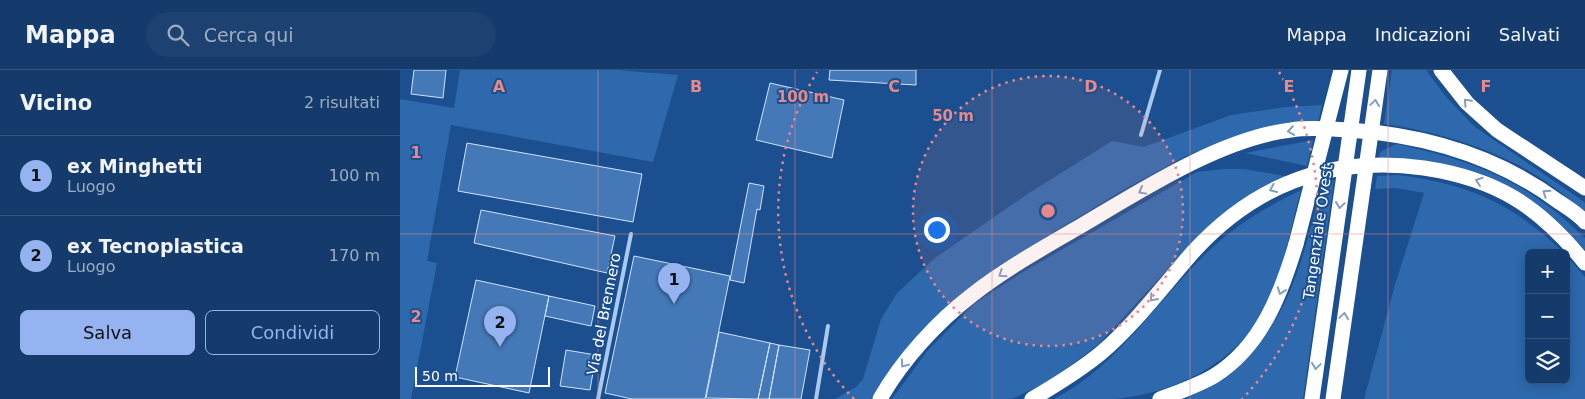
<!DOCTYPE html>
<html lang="it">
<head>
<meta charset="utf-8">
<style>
	:root { --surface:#143b6b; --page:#1d4271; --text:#f1f3f6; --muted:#9dadc1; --line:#33557e; --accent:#95b2f1 }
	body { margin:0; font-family:"DejaVu Sans",sans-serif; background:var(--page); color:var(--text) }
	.controls { position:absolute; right:15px; bottom:15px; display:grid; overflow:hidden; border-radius:8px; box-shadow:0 2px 12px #0003 }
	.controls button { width:45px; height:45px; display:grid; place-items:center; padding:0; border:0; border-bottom:1px solid var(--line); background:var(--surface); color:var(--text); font:25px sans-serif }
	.scale { position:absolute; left:15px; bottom:12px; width:135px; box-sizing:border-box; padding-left:5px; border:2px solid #fff; border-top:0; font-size:14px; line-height:18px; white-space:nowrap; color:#fff; -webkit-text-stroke:4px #1b4f8f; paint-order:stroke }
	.you { position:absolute; left:536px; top:159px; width:18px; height:18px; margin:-12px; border:4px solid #fff; border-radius:50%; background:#1a73e8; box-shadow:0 0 0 8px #1a73e833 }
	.badge { display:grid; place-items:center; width:32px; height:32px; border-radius:50%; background:var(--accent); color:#111; font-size:16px; font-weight:700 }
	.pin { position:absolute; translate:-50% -41px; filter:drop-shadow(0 1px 2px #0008) }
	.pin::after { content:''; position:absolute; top:26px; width:18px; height:15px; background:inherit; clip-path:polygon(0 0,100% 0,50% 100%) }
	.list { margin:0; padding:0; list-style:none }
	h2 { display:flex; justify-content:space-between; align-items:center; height:65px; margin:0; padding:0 20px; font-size:21px }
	h2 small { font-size:16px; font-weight:400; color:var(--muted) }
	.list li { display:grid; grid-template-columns:32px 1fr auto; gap:15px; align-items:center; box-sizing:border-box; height:80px; padding:0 20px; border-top:1px solid var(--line) }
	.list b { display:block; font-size:19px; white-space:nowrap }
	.list p { margin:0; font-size:16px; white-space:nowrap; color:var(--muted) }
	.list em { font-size:16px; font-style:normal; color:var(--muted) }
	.actions { display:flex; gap:10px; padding:15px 20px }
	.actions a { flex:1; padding:11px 0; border:1px solid var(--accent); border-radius:8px; text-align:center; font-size:18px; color:var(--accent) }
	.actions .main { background:var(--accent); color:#111 }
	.icon { flex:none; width:28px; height:28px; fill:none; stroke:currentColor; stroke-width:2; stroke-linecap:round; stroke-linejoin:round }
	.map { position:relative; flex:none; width:1185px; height:329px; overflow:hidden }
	header { display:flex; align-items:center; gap:30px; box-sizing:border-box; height:70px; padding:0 25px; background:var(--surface); border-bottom:1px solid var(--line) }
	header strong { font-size:24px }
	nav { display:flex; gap:28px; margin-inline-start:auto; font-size:18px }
	.search { width:350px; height:45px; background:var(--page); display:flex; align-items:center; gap:12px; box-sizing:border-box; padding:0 18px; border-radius:28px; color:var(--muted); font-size:19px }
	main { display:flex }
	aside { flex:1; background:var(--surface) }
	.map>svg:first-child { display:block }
	.green { fill:#2e69ad }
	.building { fill:#4478b7; stroke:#cfe3fa }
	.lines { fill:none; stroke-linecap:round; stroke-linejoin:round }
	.lane { stroke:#a9c9ee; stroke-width:4 }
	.highway { stroke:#fff; stroke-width:15 }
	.highway-bridge { stroke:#fff; stroke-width:15 }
	.oneway { stroke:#829ec1 }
	.grid { fill:none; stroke:#e88989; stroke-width:1; stroke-opacity:0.55 }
	.ring { fill:none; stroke:#e88989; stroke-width:2.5; stroke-dasharray:2.5 5 }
	.labels { text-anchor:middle; stroke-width:4; stroke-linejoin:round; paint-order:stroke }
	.street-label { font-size:15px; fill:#fff; stroke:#1b4f8f }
	.grid-label { font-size:16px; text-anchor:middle; font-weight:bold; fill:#e88989; stroke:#1b4f8f; stroke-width:4; stroke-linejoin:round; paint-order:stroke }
	.centre { fill:#e88989; stroke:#1b4f8f; stroke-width:2.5 }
	.ring-label { font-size:15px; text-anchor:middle; font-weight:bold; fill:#e88989; stroke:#1b4f8f; stroke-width:4; stroke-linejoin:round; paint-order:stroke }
</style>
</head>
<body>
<header>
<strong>Mappa</strong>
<div class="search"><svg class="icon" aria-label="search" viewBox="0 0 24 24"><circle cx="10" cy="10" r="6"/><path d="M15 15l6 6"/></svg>Cerca qui</div>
<nav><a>Mappa</a><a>Indicazioni</a><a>Salvati</a></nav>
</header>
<main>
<aside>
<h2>Vicino<small>2 risultati</small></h2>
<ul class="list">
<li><span class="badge">1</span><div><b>ex Minghetti</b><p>Luogo</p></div><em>100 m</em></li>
<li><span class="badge">2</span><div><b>ex Tecnoplastica</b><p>Luogo</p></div><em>170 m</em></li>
</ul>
<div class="actions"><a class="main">Salva</a><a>Condividi</a></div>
</aside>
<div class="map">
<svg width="1185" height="329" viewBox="0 0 1185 329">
	<rect width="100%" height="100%" fill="#1b4f8f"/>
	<path class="green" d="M60,0H216L278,5L253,92L51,55L27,191L37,193L11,329H0V29L54,38Z
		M992,0H1026L1046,27L1075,57L1183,131L1185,133V144C1134,91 1055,64 984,54Z
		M922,35L918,52L845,63L786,86L723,120L598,196L526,256L492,297L471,329H435L456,317L463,309L481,249L497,223L535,188L629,123L712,71L744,77L831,45L885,37Z
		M913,70L907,96L845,83Z
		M996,74C1075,91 1127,111 1185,168V180L1154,148L1074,102L1029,91L979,87L980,82Z
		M824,99H844L890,107L786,179L699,274L652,310L612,329H492L528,280L575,233L623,202L797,102Z
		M998,105C1069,114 1112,133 1164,183H1129V310H1166V185L1185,207V329H964L995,215L1024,123L995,118L975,119L977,106Z
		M934,110L903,329H785C884,282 897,209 923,112Z
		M901,120C890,158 884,204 865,239C835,294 775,323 715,329C695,329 674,329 654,329C720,295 759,227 812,178C839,153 868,136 901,120Z"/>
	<path class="building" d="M14,0H46L43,28L11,24Z
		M430,0H516V15L429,10Z
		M370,13L444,30L432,88L356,70Z
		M67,73L242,104L233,152L58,121Z
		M349,113L364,116L360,140L357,139L344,213L330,210Z
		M81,140L215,166L207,203L74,173Z
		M234,186L330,206L305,329H232L205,323Z
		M76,210L149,226L129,323L55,307Z
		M149,226L195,236L191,256L145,246Z
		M319,262L370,273L358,329L306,328Z
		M370,273L379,275L369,329H358Z
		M379,275L410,280L401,329H369Z
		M166,280L196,285L190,320L160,316Z"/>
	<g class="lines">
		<path class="lane" d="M741,65L760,0
			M198,329L231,164
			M416,329L428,256"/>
		<path class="highway" d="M1041,0L1067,33L1097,60L1185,118
			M480,329C502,290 537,252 572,225C605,199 643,178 679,157C740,121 821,68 891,60C910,57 930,59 949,60C1025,65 1097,86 1159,132C1168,138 1178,144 1185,152
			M632,329C656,315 679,301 701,283C735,254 763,216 793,182C855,114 932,85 1024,98C1097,109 1139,136 1185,193
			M760,329C779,322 797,316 814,306C861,277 881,224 896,174"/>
		<path class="highway-bridge" d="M896,174L941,0
			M912,329L959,0
			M933,329L980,0"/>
	</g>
	<defs><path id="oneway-chevron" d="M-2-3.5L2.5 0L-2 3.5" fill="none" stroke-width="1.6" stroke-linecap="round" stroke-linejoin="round" transform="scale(1.25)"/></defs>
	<g class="oneway">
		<use href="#oneway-chevron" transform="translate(1067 32) rotate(-133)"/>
		<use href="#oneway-chevron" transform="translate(975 33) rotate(-82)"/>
		<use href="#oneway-chevron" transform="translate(891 61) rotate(172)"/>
		<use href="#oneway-chevron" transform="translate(1079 111) rotate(-161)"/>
		<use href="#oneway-chevron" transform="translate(873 119) rotate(156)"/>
		<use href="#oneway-chevron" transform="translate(742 121) rotate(151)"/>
		<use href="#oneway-chevron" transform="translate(1146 123) rotate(-146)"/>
		<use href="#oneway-chevron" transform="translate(940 135) rotate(98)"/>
		<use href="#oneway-chevron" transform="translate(602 204) rotate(146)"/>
		<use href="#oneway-chevron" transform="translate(881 221) rotate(110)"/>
		<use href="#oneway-chevron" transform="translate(753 228) rotate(131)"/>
		<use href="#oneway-chevron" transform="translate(944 246) rotate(-82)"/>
		<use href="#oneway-chevron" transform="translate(504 294) rotate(127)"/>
		<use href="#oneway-chevron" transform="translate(916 296) rotate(98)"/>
	</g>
	<path class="grid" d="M198,0V329M395,0V329M592,0V329M790,0V329M988,0V329M0,164H1185"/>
	<circle cx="648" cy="141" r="135" fill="#e88989" fill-opacity=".12"/>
	<g class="ring">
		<circle cx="648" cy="141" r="135"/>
		<path d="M454 329A270 270 0 0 1 417 2M879 2A270 270 0 0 1 842 329"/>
	</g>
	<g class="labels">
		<g class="street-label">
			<text transform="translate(918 162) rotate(-82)" y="5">Tangenziale Ovest</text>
			<text transform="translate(204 244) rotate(-79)" y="5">Via del Brennero</text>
		</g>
	</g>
	<g class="grid-label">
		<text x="99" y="22">A</text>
		<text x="296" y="22">B</text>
		<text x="494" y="22">C</text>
		<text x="691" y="22">D</text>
		<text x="889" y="22">E</text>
		<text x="1086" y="22">F</text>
		<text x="16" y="88">1</text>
		<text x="16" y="252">2</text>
	</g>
	<circle cx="648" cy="141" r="8" class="centre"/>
	<g class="ring-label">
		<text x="403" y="32">100 m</text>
		<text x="553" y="51">50 m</text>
	</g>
</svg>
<div class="controls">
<button>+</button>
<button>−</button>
<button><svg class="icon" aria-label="layers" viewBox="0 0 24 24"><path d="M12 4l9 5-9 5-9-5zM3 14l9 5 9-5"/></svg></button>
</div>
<div class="scale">50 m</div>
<div class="you"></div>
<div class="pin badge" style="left:274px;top:234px">1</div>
<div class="pin badge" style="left:100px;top:277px">2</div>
</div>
</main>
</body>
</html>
